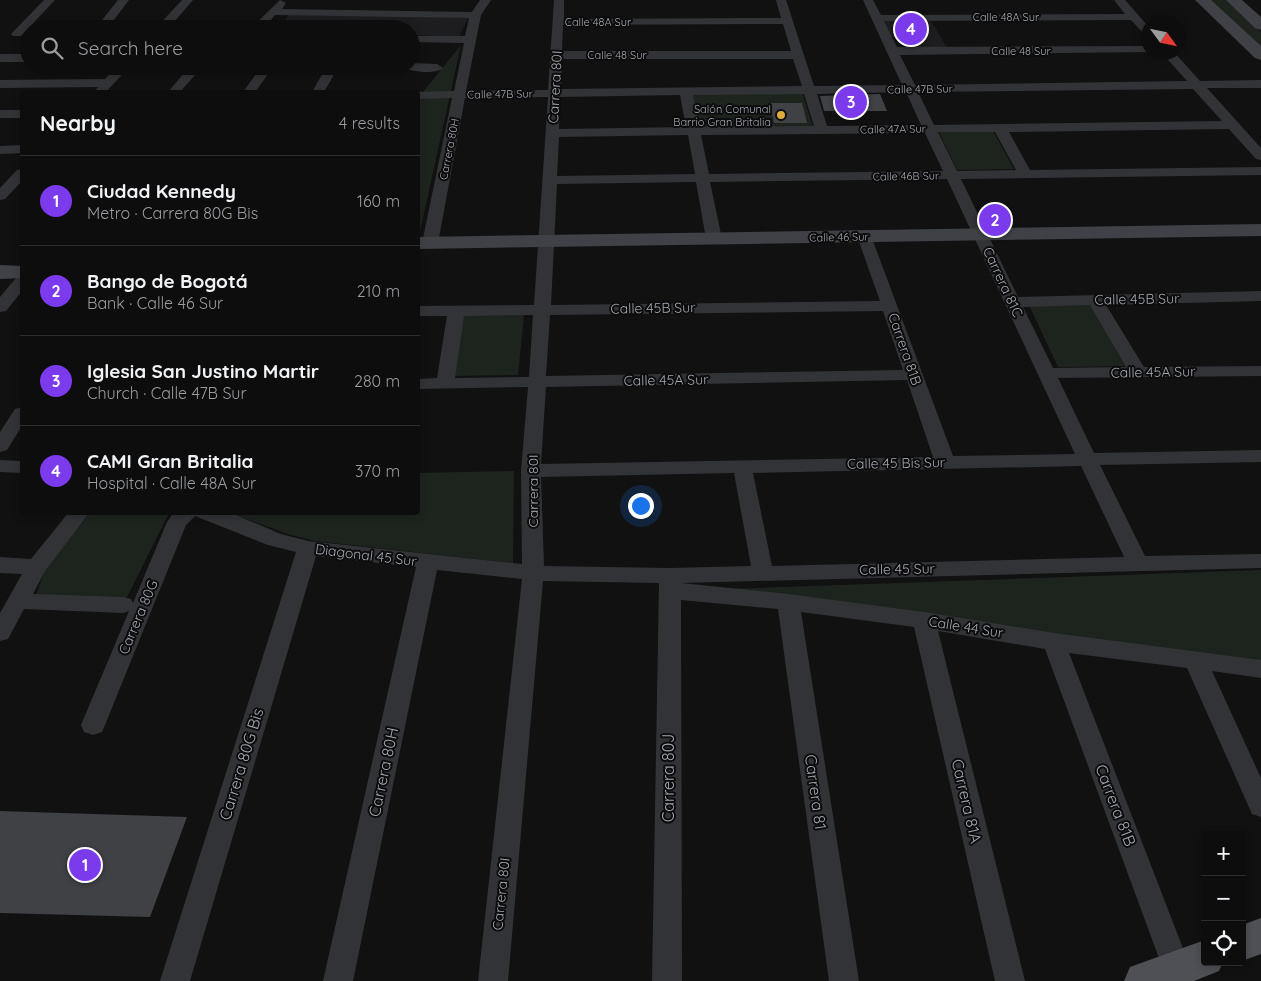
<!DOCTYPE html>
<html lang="en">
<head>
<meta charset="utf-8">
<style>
	:root { --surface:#0d0d0e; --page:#161617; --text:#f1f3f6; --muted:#9a9c9e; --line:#2d2d2e; --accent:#7c3aed }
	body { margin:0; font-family:Quicksand,sans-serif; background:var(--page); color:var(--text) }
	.controls { position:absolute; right:15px; bottom:15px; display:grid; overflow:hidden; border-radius:5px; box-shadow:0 2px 8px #0003 }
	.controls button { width:45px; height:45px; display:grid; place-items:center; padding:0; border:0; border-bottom:1px solid var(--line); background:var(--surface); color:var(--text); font:25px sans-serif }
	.compass { position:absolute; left:1141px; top:15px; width:45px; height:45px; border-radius:50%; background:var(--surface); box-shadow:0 2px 8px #0003; rotate:123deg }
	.you { position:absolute; left:640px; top:505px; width:18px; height:18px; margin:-12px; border:4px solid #fff; border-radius:50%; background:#1a73e8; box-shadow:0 0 0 8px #1a73e833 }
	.badge { display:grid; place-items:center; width:32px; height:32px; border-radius:50%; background:var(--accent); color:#fff; font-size:16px; font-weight:700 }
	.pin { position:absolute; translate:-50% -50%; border:2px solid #fff; box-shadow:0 1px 5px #0006 }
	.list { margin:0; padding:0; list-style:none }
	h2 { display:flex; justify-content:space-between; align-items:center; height:65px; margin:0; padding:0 20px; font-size:21px }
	h2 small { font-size:16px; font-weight:400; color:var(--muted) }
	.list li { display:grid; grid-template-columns:32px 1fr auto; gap:15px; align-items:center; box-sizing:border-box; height:90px; padding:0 20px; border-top:1px solid var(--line) }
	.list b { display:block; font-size:19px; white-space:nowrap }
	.list p { margin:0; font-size:16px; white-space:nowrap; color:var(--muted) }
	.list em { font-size:16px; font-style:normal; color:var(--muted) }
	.icon { flex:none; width:28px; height:28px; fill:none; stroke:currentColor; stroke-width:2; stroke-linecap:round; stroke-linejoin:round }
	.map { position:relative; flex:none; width:1261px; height:981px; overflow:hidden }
	.search { position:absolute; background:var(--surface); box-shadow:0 2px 8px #0003; left:20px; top:20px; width:400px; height:55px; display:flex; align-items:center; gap:12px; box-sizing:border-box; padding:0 18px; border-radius:28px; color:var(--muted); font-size:19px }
	.panel { position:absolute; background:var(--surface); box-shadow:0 2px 8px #0003; left:20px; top:90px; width:400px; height:425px; border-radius:5px }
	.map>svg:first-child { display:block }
	.built { fill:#1d1d1f }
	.green { fill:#1d241e }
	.building { fill:#404145 }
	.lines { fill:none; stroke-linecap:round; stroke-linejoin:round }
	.street { fill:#323336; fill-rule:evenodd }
	.secondary { fill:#404146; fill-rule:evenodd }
	.primary { fill:#4e5055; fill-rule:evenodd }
	.poi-dot { fill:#dbab3f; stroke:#0c0c0d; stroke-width:2 }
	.labels { text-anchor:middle; stroke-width:4; stroke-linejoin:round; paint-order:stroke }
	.far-street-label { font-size:11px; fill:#a3a7b1; stroke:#0c0c0d }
	.far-poi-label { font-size:11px; fill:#a3a7b1; stroke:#0c0c0d; text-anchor:end }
	.street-label { font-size:14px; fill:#a3a7b1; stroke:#0c0c0d }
	.near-street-label { font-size:16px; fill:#a3a7b1; stroke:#0c0c0d }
</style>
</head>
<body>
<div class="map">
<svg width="1261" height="981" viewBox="0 0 1261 981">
	<rect width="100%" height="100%" fill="#111112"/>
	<path class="built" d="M290,13L468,18L459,37L411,35V29H278Z
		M930,19L947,48L911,49L904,37H891L882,20Z"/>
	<path class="green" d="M1210,0H1226L1261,32V47Z
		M461,45L419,236H418V98Z
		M802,92L813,127L697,129L691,94Z
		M993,131L1014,169L957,170L939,132Z
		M1091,304L1125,366L1058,367L1029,305Z
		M460,315H524L518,375L449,376Z
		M514,471L513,563L315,541L291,535L230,513L418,512V473Z
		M90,513H169L123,605L34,602L46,566Z
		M1261,570V669L670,591Z"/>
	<path class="building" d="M880,94L887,111H824L820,96Z
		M770,103H802L807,123H774Z
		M0,811L187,817L150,917L0,913Z"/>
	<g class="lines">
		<path class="street" d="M44,0H55L21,36H13L11,34L13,32Z
			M118,0H129L107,29H95Z
			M182,0H193L168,29H155Z
			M480,0H491L481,15L466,91L548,90L554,0H564V19L781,18L776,0H786L814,86L902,85L863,0H873L881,15L1125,14L1114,0H1125L1148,26V35L1144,34L1131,20L884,21L897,47L1148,46V52H1152L900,55L915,85L1187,81L1161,52H1174L1200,81L1261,80V88H1207L1261,148V160L1256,159L1229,129L1009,132L1030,170L1261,167V175L961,179L1018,297L1261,291V301L1106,305L1144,367L1261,366V376L1058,378L1094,453L1261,450V462L1100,465L1145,556L1261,554V568L681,583L788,594L924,612L1054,633L1261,660V678L1212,671L1261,778V817L1252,814L1187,668L1069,653L1191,969L1187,979L1181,981L1167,979L1163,969L1045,649L938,631L1025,981H995L914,627L801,612L859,981H829L778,609L681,600L682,981H652L659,583L543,581L508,981H478L522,579L437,570L353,981H323L416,567L316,556L190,981H160L296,552L268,545L195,516L186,525L105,725L102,732L93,735L84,732L81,725L129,611L123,613L24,609L8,639L0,641V613L22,574L0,573V557L31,559L69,512H90L45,571L33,594L123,597L131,599L133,603L167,522L174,512H229L281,534L308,541L522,564L521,471L528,387L418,389V379L437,378L447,316H418V306L534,305L548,97L465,98L438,243L435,246H425L422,243L452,98L418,99V92H413L454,91L464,43L411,42V36H465L469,18L275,15L263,29H250L280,0L286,3L282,9L472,12ZM783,24L791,51H562L563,25ZM562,59H793L802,86L561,89ZM1193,89L1222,121L934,125L918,92ZM906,92L921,125L827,126L817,94ZM804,94L814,126L699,127L693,95ZM680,95L686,127L559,129L560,97ZM938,132H995L1016,170L957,171ZM925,133L943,171L709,174L701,135ZM688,135L695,174L557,176L559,137ZM947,179L1075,454L953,456L870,233H860L857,236L880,301L551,305L557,184L696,182L706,239L709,242H719L722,239L710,182ZM1090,305L1126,367L1053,368L1023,307ZM883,311L903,370L546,376L550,315ZM533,315L529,377L455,378L464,316ZM907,380L933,457L541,464L546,387ZM1081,466L1124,557L772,566L753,473ZM734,473L751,566L670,568L544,566L541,477Z
			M0,54H29V62H0Z
			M411,63L437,64L443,68C436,75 408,72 401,66H411Z
			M117,66H130L106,92H94L98,87L0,88V80L105,79Z
			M190,66H203L180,92H168Z
			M262,66H274L255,92H243Z
			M327,66H339L324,92H312Z
			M0,110H22V118H0Z
			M22,145V153L0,154V146Z
			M22,169V181L5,199L0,200V188L17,170Z
			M22,276V291L6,311L0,312V297L16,278Z
			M22,407V426L7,450L0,452V432L15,409Z
			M0,460L22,461V473L0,472Z"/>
		<path class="secondary" d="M1195,0H1211L1261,46V60L1255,58Z
			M1226,0H1242L1261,17V30L1255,28Z
			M1261,224V236L418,249V237Z
			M0,265L22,266V278L0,279Z"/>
		<path class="primary" d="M1261,918V954L1242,961V925Z
			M1205,940V962H1223L1219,971L1194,981H1124L1130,967Z"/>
	</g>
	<circle class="poi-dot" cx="781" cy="115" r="5"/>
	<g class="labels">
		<g class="far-street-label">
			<text x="1006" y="21">Calle 48A Sur</text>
			<text x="598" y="26">Calle 48A Sur</text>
			<text x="1021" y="55">Calle 48 Sur</text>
			<text x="617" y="59">Calle 48 Sur</text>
			<text transform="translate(920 89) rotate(-1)" y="4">Calle 47B Sur</text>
			<text transform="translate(500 94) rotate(-1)" y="4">Calle 47B Sur</text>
			<text transform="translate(893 129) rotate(-1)" y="4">Calle 47A Sur</text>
			<text transform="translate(449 149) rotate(-79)" y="4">Carrera 80H</text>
			<text transform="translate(906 176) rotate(-1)" y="4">Calle 46B Sur</text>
			<text transform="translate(839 237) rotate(-1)" y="4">Calle 46 Sur</text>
		</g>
		<g class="far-poi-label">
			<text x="771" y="113">Salón Comunal<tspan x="771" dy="13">Barrio Gran Britalia</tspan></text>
		</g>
		<g class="street-label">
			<text transform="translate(555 87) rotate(-87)" y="5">Carrera 80I</text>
			<text transform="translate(1003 282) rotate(65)" y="5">Carrera 81C</text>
			<text transform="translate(1137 299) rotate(-1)" y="5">Calle 45B Sur</text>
			<text transform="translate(653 308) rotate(-1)" y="5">Calle 45B Sur</text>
			<text transform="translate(905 349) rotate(71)" y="5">Carrera 81B</text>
			<text transform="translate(1153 372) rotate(-1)" y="5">Calle 45A Sur</text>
			<text transform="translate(666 380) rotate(-1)" y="5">Calle 45A Sur</text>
			<text transform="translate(896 463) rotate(-1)" y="5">Calle 45 Bis Sur</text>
			<text transform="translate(533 491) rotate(-90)" y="5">Carrera 80I</text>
			<text transform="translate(366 555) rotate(7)" y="5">Diagonal 45 Sur</text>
			<text transform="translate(897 569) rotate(-1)" y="5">Calle 45 Sur</text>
			<text transform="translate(138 617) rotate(-67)" y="5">Carrera 80G</text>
			<text transform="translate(966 627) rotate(9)" y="5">Calle 44 Sur</text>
			<text transform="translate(501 894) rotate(-84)" y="5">Carrera 80I</text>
		</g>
		<g class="near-street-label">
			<text transform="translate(241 764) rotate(-73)" y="6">Carrera 80G Bis</text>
			<text transform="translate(383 772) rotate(-78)" y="6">Carrera 80H</text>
			<text transform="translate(668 778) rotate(-90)" y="6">Carrera 80J</text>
			<text transform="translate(816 792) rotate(82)" y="6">Carrera 81</text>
			<text transform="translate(967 801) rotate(77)" y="6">Carrera 81A</text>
			<text transform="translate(1116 805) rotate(69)" y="6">Carrera 81B</text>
		</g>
	</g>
</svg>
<div class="controls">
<button>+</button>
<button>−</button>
<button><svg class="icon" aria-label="locate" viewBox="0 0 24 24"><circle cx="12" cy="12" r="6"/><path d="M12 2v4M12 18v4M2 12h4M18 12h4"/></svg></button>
</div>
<svg class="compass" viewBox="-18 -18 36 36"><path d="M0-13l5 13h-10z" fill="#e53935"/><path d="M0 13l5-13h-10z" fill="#9a9c9e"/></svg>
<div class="you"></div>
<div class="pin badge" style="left:85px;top:865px">1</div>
<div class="pin badge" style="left:995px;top:220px">2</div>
<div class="pin badge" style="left:851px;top:102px">3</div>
<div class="pin badge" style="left:911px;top:29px">4</div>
<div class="search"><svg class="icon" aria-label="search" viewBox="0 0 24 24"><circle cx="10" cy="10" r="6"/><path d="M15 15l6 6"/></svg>Search here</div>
<section class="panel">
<h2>Nearby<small>4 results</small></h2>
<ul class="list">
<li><span class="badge">1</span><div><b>Ciudad Kennedy</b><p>Metro · Carrera 80G Bis</p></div><em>160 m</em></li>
<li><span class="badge">2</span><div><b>Bango de Bogotá</b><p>Bank · Calle 46 Sur</p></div><em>210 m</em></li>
<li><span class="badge">3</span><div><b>Iglesia San Justino Martir</b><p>Church · Calle 47B Sur</p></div><em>280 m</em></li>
<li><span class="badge">4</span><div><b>CAMI Gran Britalia</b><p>Hospital · Calle 48A Sur</p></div><em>370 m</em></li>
</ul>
</section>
</div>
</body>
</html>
